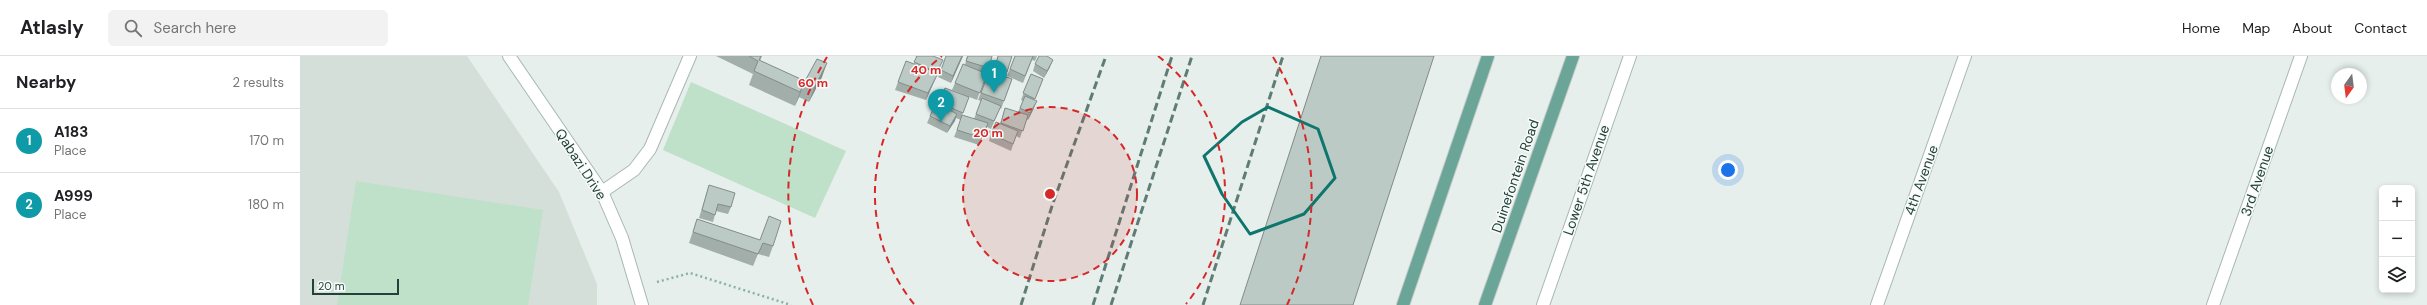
<!DOCTYPE html>
<html lang="en">
<head>
<meta charset="utf-8">
<style>
	:root { --surface:#fff; --page:#f2f2f2; --text:#202124; --muted:#757577; --line:#e0e0e0; --accent:#7f513f }
	body { margin:0; font-family:"DM Sans",sans-serif; background:var(--page); color:var(--text) }
	.controls { position:absolute; right:12px; bottom:12px; display:grid; overflow:hidden; border-radius:6px; box-shadow:0 2px 6px #0003 }
	.controls button { width:36px; height:36px; display:grid; place-items:center; padding:0; border:0; border-bottom:1px solid var(--line); background:var(--surface); color:var(--text); font:20px sans-serif }
	.compass { position:absolute; left:2031px; top:12px; width:36px; height:36px; border-radius:50%; background:var(--surface); box-shadow:0 2px 6px #0003; rotate:194deg }
	.scale { position:absolute; left:12px; bottom:10px; width:87px; box-sizing:border-box; padding-left:4px; border:2px solid #24423b; border-top:0; font-size:11px; line-height:14px; white-space:nowrap; color:#24423b; -webkit-text-stroke:3px #f7fbf9; paint-order:stroke }
	.you { position:absolute; left:1428px; top:114px; width:14px; height:14px; margin:-10px; border:3px solid #fff; border-radius:50%; background:#1a73e8; box-shadow:0 0 0 6px #1a73e833 }
	.badge { display:grid; place-items:center; width:26px; height:26px; border-radius:50%; background:var(--accent); color:#fff; font-size:13px; font-weight:700 }
	.pin { position:absolute; translate:-50% -33px; filter:drop-shadow(0 1px 2px #0008) }
	.pin::after { content:''; position:absolute; top:21px; width:14px; height:12px; background:inherit; clip-path:polygon(0 0,100% 0,50% 100%) }
	.list { margin:0; padding:0; list-style:none }
	h2 { display:flex; justify-content:space-between; align-items:center; height:52px; margin:0; padding:0 16px; font-size:17px }
	h2 small { font-size:13px; font-weight:400; color:var(--muted) }
	.list li { display:grid; grid-template-columns:26px 1fr auto; gap:12px; align-items:center; box-sizing:border-box; height:64px; padding:0 16px; border-top:1px solid var(--line) }
	.list b { display:block; font-size:15px; white-space:nowrap }
	.list p { margin:0; font-size:13px; white-space:nowrap; color:var(--muted) }
	.list em { font-size:13px; font-style:normal; color:var(--muted) }
	.icon { flex:none; width:22px; height:22px; fill:none; stroke:currentColor; stroke-width:2; stroke-linecap:round; stroke-linejoin:round }
	.map { position:relative; flex:none; width:2127px; height:249px; overflow:hidden }
	header { display:flex; align-items:center; gap:24px; box-sizing:border-box; height:56px; padding:0 20px; background:var(--surface); border-bottom:1px solid var(--line) }
	header strong { font-size:19px }
	nav { display:flex; gap:22px; margin-inline-start:auto; font-size:14px }
	.search { width:280px; height:36px; background:var(--page); display:flex; align-items:center; gap:10px; box-sizing:border-box; padding:0 14px; border-radius:6px; color:var(--muted); font-size:15px }
	main { display:flex }
	aside { flex:1; background:var(--surface) }
	.map>svg:first-child { display:block }
	.built { fill:#d4dfda }
	.green { fill:#bfe0c9 }
	.lines { fill:none; stroke-linecap:round; stroke-linejoin:round }
	.minor-casing { stroke:#a8b8b3; stroke-width:14 }
	.tertiary-casing { stroke:#a8b8b3; stroke-width:14 }
	.primary-casing { stroke:#c2cac8; stroke-width:14 }
	.path { stroke:#86b3a7; stroke-width:2.5; stroke-dasharray:2 3; stroke-linecap:butt }
	.minor { stroke:#fff; stroke-width:12 }
	.tertiary { stroke:#fff; stroke-width:12 }
	.primary { stroke:#6aa598; stroke-width:12 }
	.rail { stroke:#5f7d76; stroke-width:3; stroke-dasharray:8 4; stroke-linecap:butt }
	.wall { fill:#a1aea9 }
	.shaded-wall { fill:#838d89 }
	.building { fill:#bbcac4; stroke:#838d89 }
	.marked { fill:none; stroke:#0f766e; stroke-width:3; stroke-linejoin:round }
	.ring { fill:none; stroke:#d62828; stroke-width:2; stroke-dasharray:7 5 }
	.labels { text-anchor:middle; stroke-width:3; stroke-linejoin:round; paint-order:stroke }
	.street-label { font-size:14px; fill:#24423b; stroke:#f7fbf9 }
	.centre { fill:#d62828; stroke:#f7fbf9; stroke-width:2 }
	.ring-label { font-size:12px; text-anchor:middle; font-weight:bold; fill:#d62828; stroke:#f7fbf9; stroke-width:3; stroke-linejoin:round; paint-order:stroke }
</style>
</head>
<body>
<header>
<strong>Atlasly</strong>
<div class="search"><svg class="icon" aria-label="search" viewBox="0 0 24 24"><circle cx="10" cy="10" r="6"/><path d="M15 15l6 6"/></svg>Search here</div>
<nav><a>Home</a><a>Map</a><a>About</a><a>Contact</a></nav>
</header>
<main>
<aside>
<h2>Nearby<small>2 results</small></h2>
<ul class="list">
<li><span class="badge" style="background:#0f9aa8">1</span><div><b>A183</b><p>Place</p></div><em>170 m</em></li>
<li><span class="badge" style="background:#0f9aa8">2</span><div><b>A999</b><p>Place</p></div><em>180 m</em></li>
</ul>
</aside>
<div class="map">
<svg width="2127" height="249" viewBox="0 0 2127 249">
	<rect width="100%" height="100%" fill="#e6efeb"/>
	<path class="built" d="M0,0H167L259,136L297,228V249H0Z"/>
	<path class="green" d="M391,26L546,95L515,162L363,94Z
		M56,125L243,154L228,249H37Z"/>
	<g class="lines">
		<g class="minor-casing">
			<path id="minor" d="M302,136L334,114L350,93L390,0
				M1243,249L1330,0
				M1577,249L1665,0
				M1913,249L2001,0"/>
		</g>
		<g class="tertiary-casing">
			<path id="tertiary" d="M209,0L302,136L322,182L342,249"/>
		</g>
		<g class="primary-casing">
			<path id="primary" d="M1103,249L1188,0
				M1185,249L1273,0"/>
		</g>
		<path class="path" d="M357,226L390,217L491,249"/>
		<use href="#minor" class="minor"/>
		<use href="#tertiary" class="tertiary"/>
		<use href="#primary" class="primary"/>
		<path class="rail" d="M721,249L753,147L806,0
			M793,249L872,0
			M811,249L892,0
			M903,249L983,0"/>
	</g>
	<path class="wall" d="M416,0H462L460,5L505,25L522,21L509,46L499,41L495,50L449,29L453,18Z
		M615,0H633L640,11L626,44L595,34L606,5L614,8L617,1Z
		M663,0L651,27L638,21L641,14Z
		M667,0H692L677,44L652,34L655,27L665,9Z
		M698,0H712L705,20L712,23L701,53L700,52L691,73L687,71L679,89L654,81L661,64L656,62L647,77L627,67L630,60L639,49L645,32L669,41L662,59L674,63L681,45L678,44L689,15L693,16Z
		M715,0H737L735,5L732,4L723,27L707,20Z
		M1021,0H1134L1053,249H940Z
		M735,8L750,11L744,22L733,15Z
		M731,18L743,23L734,44V52L728,64L726,63L720,82L716,80L711,95L689,85L691,78L700,68L705,52L718,56L723,45L721,44Z
		M409,129L431,151L428,158L416,155L413,166L399,162Z
		M397,163L473,190L469,201L458,198L453,210L389,187Z"/>
	<path class="shaded-wall" d="M662,0H663L651,27L653,20Z
		M753,4L750,11L744,22L747,15Z
		M527,7L522,21L509,46L514,32Z
		M638,17L635,24L626,44L628,37Z
		M504,27L499,41L495,50L500,36Z
		M737,45L734,52L728,64L730,57Z
		M657,58L655,65L647,77L650,70Z"/>
	<path class="building" d="M449,0H461L459,4L505,25L517,3L527,7L514,32L504,27L500,36L454,15L458,5Z
		M617,0H633L643,4L637,16L614,6Z
		M646,0H662L653,20L641,14Z
		M668,0H692L689,12L666,5Z
		M698,0H712L707,16L695,12Z
		M715,0H733L725,20L710,13Z
		M739,0H747L753,4L747,15L735,8Z
		M1021,0H1134L1053,249H940Z
		M606,5L638,17L628,37L598,26Z
		M663,8L687,18L680,37L655,27Z
		M689,15L712,23L704,45L681,37Z
		M731,18L743,23L735,43L723,37Z
		M645,32L669,41L663,57L640,47Z
		M725,40L737,45L730,57L720,52Z
		M682,42L701,50L694,65L676,58Z
		M636,47L657,58L650,70L630,60Z
		M705,52L728,59L723,75L701,67Z
		M662,59L688,67L682,82L657,74Z
		M696,66L718,75L713,88L691,78Z
		M409,129L435,137L431,151L418,148L415,159L402,154Z
		M469,160L481,165L473,190L463,187L458,198L393,176L397,163L460,184Z"/>
	<path class="marked" d="M968,51L1018,73L1035,122L1004,158L950,178L922,138L904,100L942,66Z"/>
	<circle cx="750" cy="138" r="87" fill="#d62828" fill-opacity=".12"/>
	<g class="ring">
		<circle cx="750" cy="138" r="87"/>
		<path d="M614 248A175 175 0 0 1 642 0M858 0A175 175 0 0 1 886 248"/>
		<path d="M513 249A262 262 0 0 1 527 1M973 1A262 262 0 0 1 987 249"/>
	</g>
	<g class="labels">
		<g class="street-label">
			<text transform="translate(281 108) rotate(57)" y="5">Qabazi Drive</text>
			<text transform="translate(1215 120) rotate(-71)" y="5">Duinefontein Road</text>
			<text transform="translate(1286 124) rotate(-71)" y="5">Lower 5th Avenue</text>
			<text transform="translate(1621 124) rotate(-70)" y="5">4th Avenue</text>
			<text transform="translate(1957 125) rotate(-71)" y="5">3rd Avenue</text>
		</g>
	</g>
	<circle cx="750" cy="138" r="6" class="centre"/>
	<g class="ring-label">
		<text x="626" y="18">40 m</text>
		<text x="513" y="31">60 m</text>
		<text x="688" y="81">20 m</text>
	</g>
</svg>
<div class="controls">
<button>+</button>
<button>−</button>
<button><svg class="icon" aria-label="layers" viewBox="0 0 24 24"><path d="M12 4l9 5-9 5-9-5zM3 14l9 5 9-5"/></svg></button>
</div>
<svg class="compass" viewBox="-18 -18 36 36"><path d="M0-13l5 13h-10z" fill="#e53935"/><path d="M0 13l5-13h-10z" fill="#757577"/></svg>
<div class="scale">20 m</div>
<div class="you"></div>
<div class="pin badge" style="left:694px;top:37px;background:#0f9aa8">1</div>
<div class="pin badge" style="left:641px;top:66px;background:#0f9aa8">2</div>
</div>
</main>
</body>
</html>
